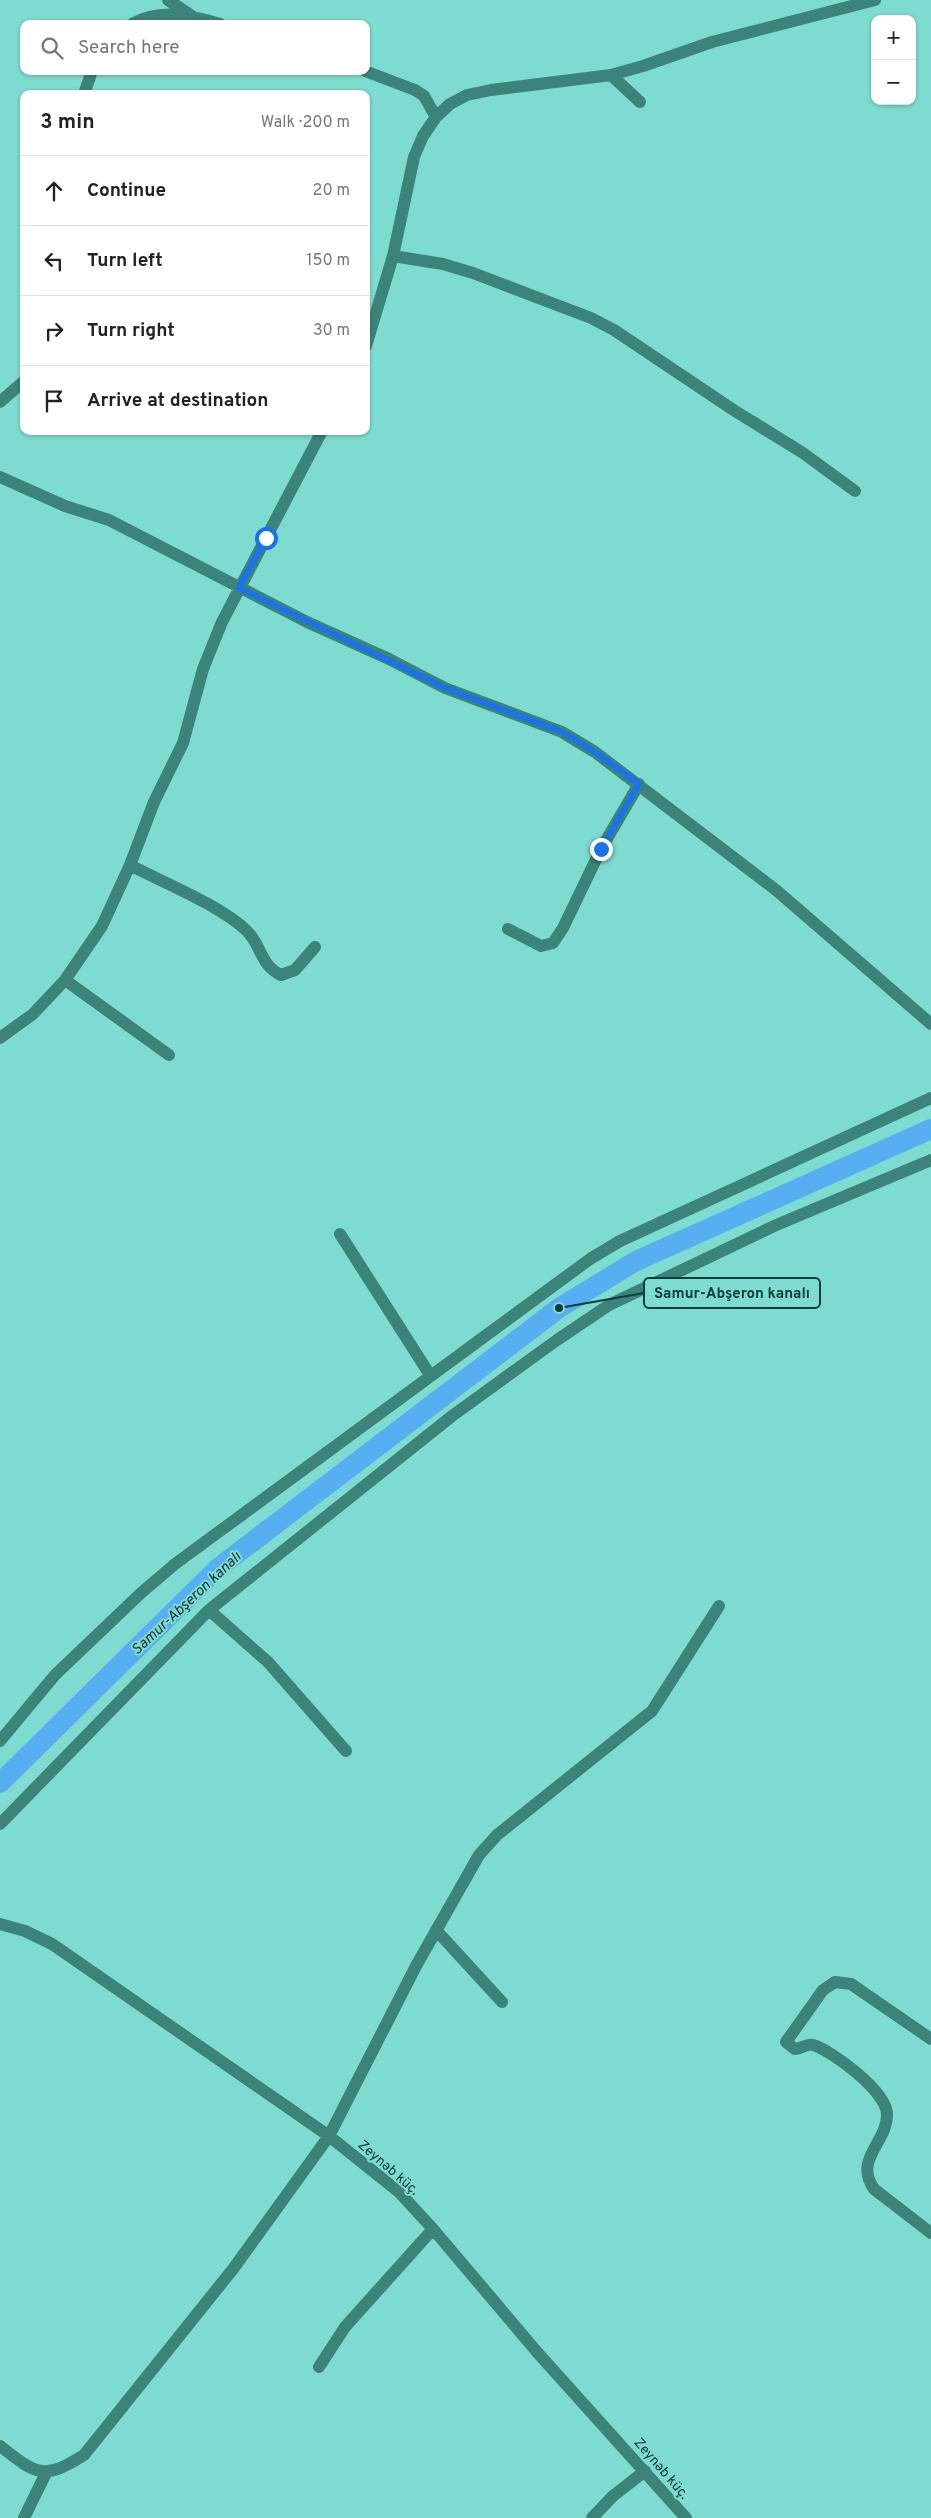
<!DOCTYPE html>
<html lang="en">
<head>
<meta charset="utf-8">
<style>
	:root { --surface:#fff; --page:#f2f2f2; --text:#222; --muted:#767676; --line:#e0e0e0 }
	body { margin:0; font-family:Overpass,sans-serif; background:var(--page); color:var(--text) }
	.controls { position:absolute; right:15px; top:15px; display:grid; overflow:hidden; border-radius:10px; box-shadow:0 1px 4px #0004 }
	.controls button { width:45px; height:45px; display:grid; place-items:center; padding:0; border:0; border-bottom:1px solid var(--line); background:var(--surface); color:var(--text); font:25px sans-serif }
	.stop { position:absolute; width:15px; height:15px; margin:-11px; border:4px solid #1a73e8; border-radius:50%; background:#fff }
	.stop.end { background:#1a73e8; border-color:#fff; box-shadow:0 1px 5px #0008 }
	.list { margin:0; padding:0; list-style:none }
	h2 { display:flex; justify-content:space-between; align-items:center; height:65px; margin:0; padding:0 20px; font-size:21px }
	h2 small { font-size:16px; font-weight:400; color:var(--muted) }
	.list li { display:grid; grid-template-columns:32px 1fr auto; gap:15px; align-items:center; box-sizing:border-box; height:70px; padding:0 20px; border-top:1px solid var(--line) }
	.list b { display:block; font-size:19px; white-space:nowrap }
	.list em { font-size:16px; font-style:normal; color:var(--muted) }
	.icon { flex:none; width:28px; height:28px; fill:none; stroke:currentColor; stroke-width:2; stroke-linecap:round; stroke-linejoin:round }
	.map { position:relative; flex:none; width:931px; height:2518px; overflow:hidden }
	.search { position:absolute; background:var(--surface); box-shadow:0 1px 4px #0004; left:20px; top:20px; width:350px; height:55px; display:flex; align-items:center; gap:12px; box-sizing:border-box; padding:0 18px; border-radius:10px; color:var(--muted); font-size:19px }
	.panel { position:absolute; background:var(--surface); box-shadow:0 1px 4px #0004; left:20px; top:90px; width:350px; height:345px; border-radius:10px }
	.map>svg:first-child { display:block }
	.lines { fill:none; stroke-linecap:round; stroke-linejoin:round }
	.canal { stroke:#57aff2; stroke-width:20 }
	.minor { stroke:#3c8379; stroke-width:12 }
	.route { stroke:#1a73e8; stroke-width:6 }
	.labels { text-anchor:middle; stroke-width:4; stroke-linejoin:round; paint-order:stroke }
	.street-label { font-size:14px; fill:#113b36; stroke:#7ddccf }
	.water-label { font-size:15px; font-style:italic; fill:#1a2d3d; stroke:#7ddccf }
	.leader { fill:none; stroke:#113b36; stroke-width:2 }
	.callout-dot { fill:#113b36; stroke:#7ddccf; stroke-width:2 }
	.callout { fill:#7ddccf; stroke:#113b36; stroke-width:2 }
	.callout-label { font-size:15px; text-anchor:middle; font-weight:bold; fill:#113b36 }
</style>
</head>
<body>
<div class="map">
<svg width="931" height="2518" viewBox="0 0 931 2518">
	<rect width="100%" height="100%" fill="#7ddccf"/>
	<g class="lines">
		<path class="canal" d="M0,1783L218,1568L559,1308L636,1261L931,1129"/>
		<path class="minor" d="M168,0L192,16
			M132,24C160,8 191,15 220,24
			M365,71L415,90L424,96L436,117
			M611,75L640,102
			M84,94L92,71
			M393,256L443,264L473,273L591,318L614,330L735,411L803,453L855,491
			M366,346L393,256L414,157L423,136L436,117L450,104L467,95L491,90L611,75L643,66L712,42L875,0
			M0,402L24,381
			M0,477L65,506L109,520L307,622L389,659L445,688L562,732L595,752L776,890L931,1024
			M130,865C164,883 220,905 247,931C262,946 260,965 281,975L295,970L315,947
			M508,929L541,946L553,943L563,928L601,849L639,784
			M65,980L169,1055
			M0,1038L33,1014L65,980L102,926L130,865L154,802L183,743L203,669L222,622L322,431
			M340,1234L430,1375
			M209,1610L268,1662L346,1751
			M0,1741L55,1675L141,1593L175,1564L590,1259L620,1241L931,1098
			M0,1824L209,1610L452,1416L557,1340L609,1305L774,1226L931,1160
			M0,1924L25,1931L52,1944L329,2136L399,2192L433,2229L537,2352L686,2518
			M436,1930L502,2002
			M931,2039L851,1984L835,1982L823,1990L786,2042L795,2049C801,2049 807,2043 813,2045C833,2051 887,2092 887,2114C888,2142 853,2159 874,2189L931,2233
			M319,2367L345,2327L433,2229
			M0,2446C36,2474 43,2481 84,2455L233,2269L329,2136L416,1966L479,1855L497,1835L652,1711L719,1606
			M24,2518L46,2473
			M592,2518L613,2496L645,2471"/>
	</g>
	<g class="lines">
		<path class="route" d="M266,538L239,588L445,688L562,732L595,752L639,784L601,849"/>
	</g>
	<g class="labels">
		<g class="street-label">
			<text transform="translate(389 2167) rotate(41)" y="5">Zeynəb küç.</text>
			<text transform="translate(662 2468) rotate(49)" y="5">Zeynəb küç.</text>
		</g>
		<g class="water-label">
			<text transform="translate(186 1603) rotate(-43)" y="5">Samur-Abşeron kanalı</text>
		</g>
	</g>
	<path class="leader" d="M559 1308L644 1293"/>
	<circle class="callout-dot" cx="559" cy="1308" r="5"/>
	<rect class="callout" x="644" y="1278" width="176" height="30" rx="5"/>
	<g class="callout-label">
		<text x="732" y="1298">Samur-Abşeron kanalı</text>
	</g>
</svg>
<div class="controls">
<button>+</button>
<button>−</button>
</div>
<div class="stop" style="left:266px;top:538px"></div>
<div class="stop end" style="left:601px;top:849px"></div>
<div class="search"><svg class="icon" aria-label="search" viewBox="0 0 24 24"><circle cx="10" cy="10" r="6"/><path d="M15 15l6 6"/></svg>Search here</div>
<section class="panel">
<h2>3 min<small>Walk · 200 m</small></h2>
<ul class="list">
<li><svg class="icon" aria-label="ahead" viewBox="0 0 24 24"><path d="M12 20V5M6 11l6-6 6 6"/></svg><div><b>Continue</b></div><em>20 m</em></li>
<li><svg class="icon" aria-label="left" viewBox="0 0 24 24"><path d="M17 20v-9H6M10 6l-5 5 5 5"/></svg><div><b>Turn left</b></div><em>150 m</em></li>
<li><svg class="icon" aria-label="right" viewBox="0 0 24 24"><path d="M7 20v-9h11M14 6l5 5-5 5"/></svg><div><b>Turn right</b></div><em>30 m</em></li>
<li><svg class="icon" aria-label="arrive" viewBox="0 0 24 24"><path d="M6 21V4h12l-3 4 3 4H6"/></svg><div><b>Arrive at destination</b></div></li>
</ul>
</section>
</div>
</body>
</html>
